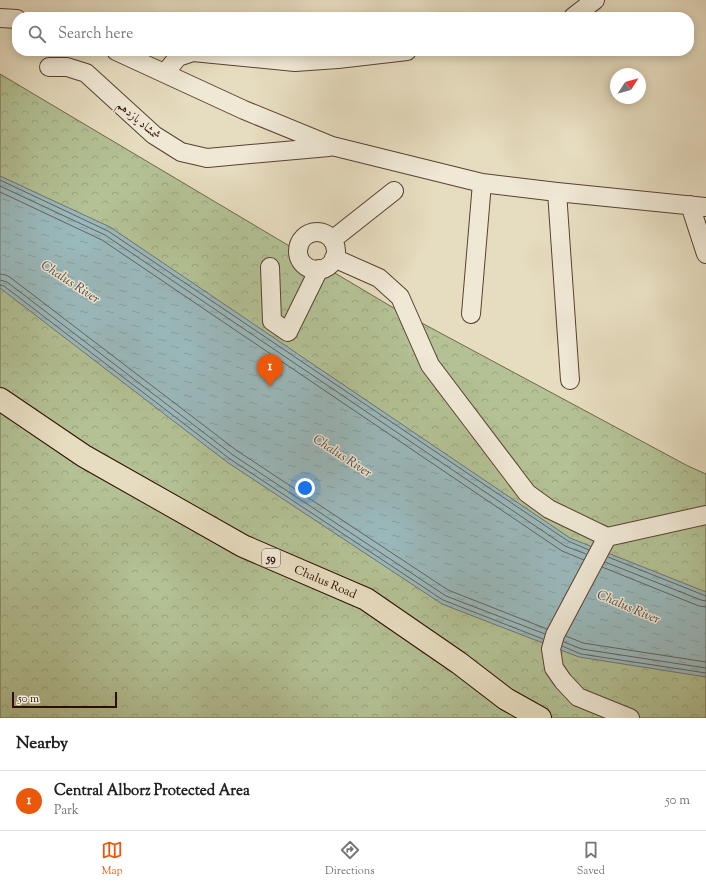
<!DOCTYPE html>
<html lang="en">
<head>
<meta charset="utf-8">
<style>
	:root { --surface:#fff; --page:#f6f6f6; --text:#202124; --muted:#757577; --line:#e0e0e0; --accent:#ea580c }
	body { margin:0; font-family:"Sorts Mill Goudy",Amiri,serif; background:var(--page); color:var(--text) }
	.compass { position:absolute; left:610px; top:68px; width:36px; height:36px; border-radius:50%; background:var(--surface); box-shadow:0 2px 10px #0003; rotate:54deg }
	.scale { position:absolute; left:12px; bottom:10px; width:105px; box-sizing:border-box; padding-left:4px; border:2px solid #2d0c02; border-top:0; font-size:11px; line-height:14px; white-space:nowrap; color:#2d0c02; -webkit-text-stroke:3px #efe8d5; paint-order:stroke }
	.you { position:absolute; left:305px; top:488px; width:14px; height:14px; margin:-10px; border:3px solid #fff; border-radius:50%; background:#1a73e8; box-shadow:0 0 0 6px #1a73e833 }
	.badge { display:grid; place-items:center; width:26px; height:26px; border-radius:50%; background:var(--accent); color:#fff; font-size:13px; font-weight:700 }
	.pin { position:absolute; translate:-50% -33px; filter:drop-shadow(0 1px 2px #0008) }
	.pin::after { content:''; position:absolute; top:21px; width:14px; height:12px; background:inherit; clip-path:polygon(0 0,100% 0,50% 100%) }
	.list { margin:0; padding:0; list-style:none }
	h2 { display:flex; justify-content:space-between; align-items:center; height:52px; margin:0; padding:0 16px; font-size:17px }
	h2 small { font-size:13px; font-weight:400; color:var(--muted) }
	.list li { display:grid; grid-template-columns:26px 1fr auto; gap:12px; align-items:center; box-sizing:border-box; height:60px; padding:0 16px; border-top:1px solid var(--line) }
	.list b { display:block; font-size:15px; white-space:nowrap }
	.list p { margin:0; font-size:13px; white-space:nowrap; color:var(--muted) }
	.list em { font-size:13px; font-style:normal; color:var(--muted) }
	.icon { flex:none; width:22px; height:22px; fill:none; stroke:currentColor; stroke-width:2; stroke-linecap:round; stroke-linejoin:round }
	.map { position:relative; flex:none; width:706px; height:718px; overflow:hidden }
	.search { position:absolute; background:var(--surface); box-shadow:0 2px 10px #0003; left:12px; right:12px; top:12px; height:44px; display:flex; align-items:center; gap:10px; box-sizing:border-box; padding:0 14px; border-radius:16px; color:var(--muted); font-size:15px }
	.sheet { height:112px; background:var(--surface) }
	nav { display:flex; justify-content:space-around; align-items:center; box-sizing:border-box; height:56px; border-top:1px solid var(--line); background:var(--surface); font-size:11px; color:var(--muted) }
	nav a { display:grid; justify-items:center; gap:2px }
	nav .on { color:var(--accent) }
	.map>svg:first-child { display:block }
	.park { fill:url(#park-crowns); stroke:#70664b }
	.water { fill:url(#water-ripples); stroke:#6e7472 }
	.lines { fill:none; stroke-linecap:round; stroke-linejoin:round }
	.shore { stroke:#64625f; stroke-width:1 }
	.minor-casing { stroke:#5b4031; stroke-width:20 }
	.major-casing { stroke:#2d0c02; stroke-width:24 }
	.minor { stroke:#efe8d5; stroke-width:18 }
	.major { stroke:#e6dcbf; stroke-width:22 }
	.labels { text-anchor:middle; stroke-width:3; stroke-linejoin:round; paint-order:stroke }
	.shield { fill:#efe8d5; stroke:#674e41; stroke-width:1 }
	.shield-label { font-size:11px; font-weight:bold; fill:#2d0c02 }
	.street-label { font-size:12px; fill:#2d0c02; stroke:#efe8d5 }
	.water-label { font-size:13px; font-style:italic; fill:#534943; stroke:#efe8d5 }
</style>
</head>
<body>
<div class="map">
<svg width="706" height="718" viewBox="0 0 706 718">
	<defs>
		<pattern id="park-crowns" width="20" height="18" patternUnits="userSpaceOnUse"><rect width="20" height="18" fill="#b3c194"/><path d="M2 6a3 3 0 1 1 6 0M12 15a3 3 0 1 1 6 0" fill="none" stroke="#9aa57e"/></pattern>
		<pattern id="water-ripples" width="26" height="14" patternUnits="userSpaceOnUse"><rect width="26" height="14" fill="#9ab9bc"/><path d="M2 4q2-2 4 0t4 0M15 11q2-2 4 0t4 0" fill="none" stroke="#859ea0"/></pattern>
	</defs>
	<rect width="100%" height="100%" fill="#e6dcbf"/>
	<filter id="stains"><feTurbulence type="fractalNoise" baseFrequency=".005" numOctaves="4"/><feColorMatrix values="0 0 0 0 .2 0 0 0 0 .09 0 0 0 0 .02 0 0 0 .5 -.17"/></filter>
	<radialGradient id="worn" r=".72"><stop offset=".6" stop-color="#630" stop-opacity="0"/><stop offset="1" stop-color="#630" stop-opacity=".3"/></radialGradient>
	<path class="park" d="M0,74L392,307L688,466L706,474V718H0Z"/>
	<path class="water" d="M0,176L110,227L570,538L706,592V677L579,657L442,604L227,462L0,288Z"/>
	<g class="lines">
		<path class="shore" d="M0,180L108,231L568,541L589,550
			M0,186L105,235L565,546L586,554
			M0,192L102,240L562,551L584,560
			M0,274L6,275L11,278L236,450L448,590L547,629
			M0,280L7,282L233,455L446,596L545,634
			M0,285L4,286L230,459L443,600L543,639
			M608,557L706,596
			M605,562L701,600L706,601
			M602,567L699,606L706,607
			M566,636L583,643L706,662
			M564,642L582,649L706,668
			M562,646L581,654L706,673"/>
		<g class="minor-casing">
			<path id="minor" d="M573,17L595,0
				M0,18L17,19
				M116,51L244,110L332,146L482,183L557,192L706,207
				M49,67H67L86,73L154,135L181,152L207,158L329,147
				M165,73L178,57L193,52L295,62L338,59L407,51
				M557,192L570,380
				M690,205L706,254
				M298 251a19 19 0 1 1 38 0a19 19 0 1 1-38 0Z
				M332,240L394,191
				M334,258L379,278L400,297L430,365L527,493L549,509L607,537L555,635L551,649L554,668L563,681L578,697L630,718
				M270,267L272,321L288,332L319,269
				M471,314L482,183
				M607,537L706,515"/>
		</g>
		<g class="major-casing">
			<g id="major">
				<path id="s1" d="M0,399L84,456L243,546L366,599L459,663L506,699L540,718"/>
			</g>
		</g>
		<use href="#minor" class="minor"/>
		<use href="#major" class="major"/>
	</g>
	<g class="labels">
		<rect class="shield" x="262" y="549" width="18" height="18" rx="3"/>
		<g class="shield-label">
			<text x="271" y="562">59</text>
		</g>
		<g class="street-label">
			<text transform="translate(139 120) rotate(40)" y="4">شمشاد یازدهم</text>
			<text dy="4" stroke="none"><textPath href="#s1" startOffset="374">Chalus Road</textPath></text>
		</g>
		<g class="water-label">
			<text transform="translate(71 281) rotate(33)" y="5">Chalus River</text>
			<text transform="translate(343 455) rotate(33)" y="5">Chalus River</text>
			<text transform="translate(629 606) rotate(23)" y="5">Chalus River</text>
		</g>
	</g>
	<rect width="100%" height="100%" filter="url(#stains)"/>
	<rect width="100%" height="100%" fill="url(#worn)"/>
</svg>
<svg class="compass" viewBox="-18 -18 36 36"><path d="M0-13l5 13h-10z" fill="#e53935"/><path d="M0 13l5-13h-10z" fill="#757577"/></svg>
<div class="scale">50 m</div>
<div class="you"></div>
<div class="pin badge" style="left:270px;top:387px">1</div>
<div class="search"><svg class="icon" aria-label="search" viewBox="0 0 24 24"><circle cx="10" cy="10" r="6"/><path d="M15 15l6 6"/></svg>Search here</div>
</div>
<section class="sheet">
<h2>Nearby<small></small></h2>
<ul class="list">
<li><span class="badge">1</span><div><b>Central Alborz Protected Area</b><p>Park</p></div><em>50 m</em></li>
</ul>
</section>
<nav>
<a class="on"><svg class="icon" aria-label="map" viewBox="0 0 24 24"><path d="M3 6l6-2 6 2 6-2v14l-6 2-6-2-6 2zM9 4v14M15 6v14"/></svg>Map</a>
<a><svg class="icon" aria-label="directions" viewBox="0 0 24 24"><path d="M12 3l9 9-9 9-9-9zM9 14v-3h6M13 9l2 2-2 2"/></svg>Directions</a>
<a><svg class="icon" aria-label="saved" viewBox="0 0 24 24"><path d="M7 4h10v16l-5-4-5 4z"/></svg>Saved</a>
</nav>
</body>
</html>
